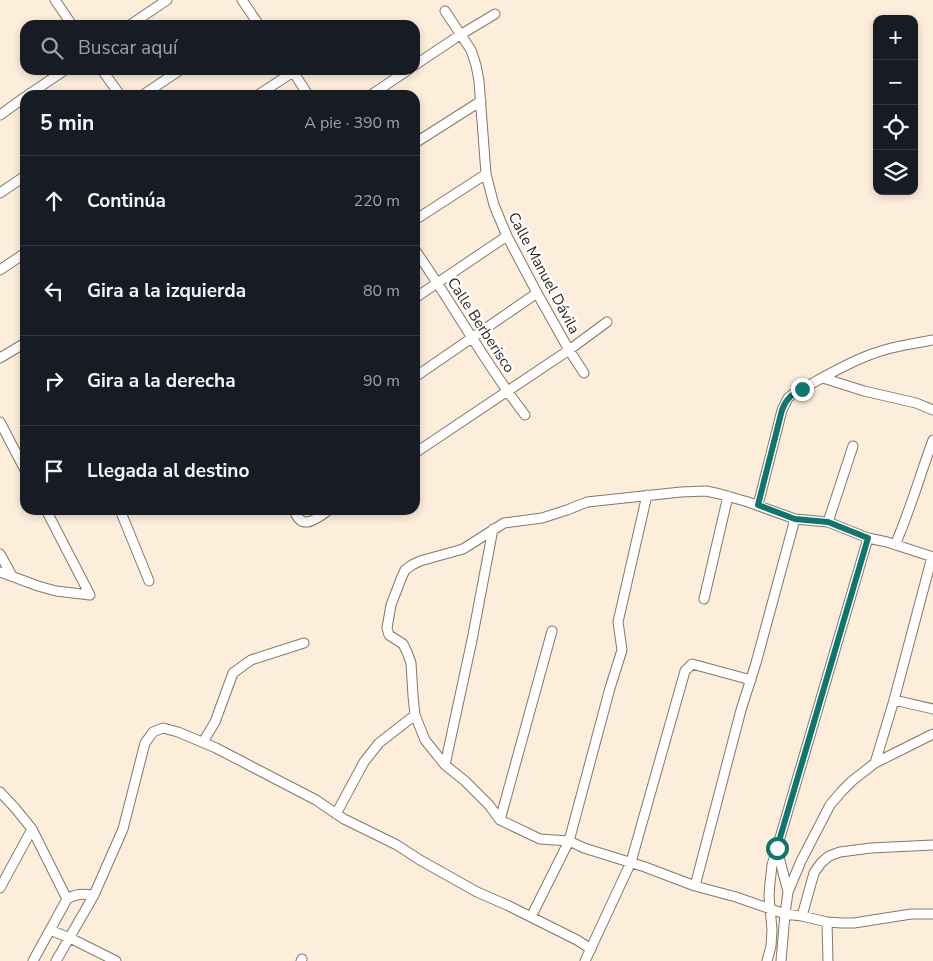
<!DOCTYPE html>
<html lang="es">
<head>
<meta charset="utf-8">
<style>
	:root { --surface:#171b24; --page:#20242c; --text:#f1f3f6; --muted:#9ea1a6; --line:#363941 }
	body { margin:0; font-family:"Nunito Sans",sans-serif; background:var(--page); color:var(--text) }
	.controls { position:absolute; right:15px; top:15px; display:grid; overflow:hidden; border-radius:10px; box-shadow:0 2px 8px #0003 }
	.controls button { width:45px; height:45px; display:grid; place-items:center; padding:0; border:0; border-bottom:1px solid var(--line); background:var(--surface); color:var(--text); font:25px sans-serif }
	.stop { position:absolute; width:15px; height:15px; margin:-11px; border:4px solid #0f766e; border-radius:50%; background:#fff }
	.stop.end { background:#0f766e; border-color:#fff; box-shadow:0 1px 5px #0008 }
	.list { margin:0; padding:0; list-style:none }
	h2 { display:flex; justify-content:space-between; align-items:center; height:65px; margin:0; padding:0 20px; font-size:21px }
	h2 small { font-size:16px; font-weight:400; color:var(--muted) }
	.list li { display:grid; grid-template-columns:32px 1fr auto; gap:15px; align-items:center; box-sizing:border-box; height:90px; padding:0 20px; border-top:1px solid var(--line) }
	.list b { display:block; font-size:19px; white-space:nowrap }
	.list em { font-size:16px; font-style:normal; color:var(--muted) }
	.icon { flex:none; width:28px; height:28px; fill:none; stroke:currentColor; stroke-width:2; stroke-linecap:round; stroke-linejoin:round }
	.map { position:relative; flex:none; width:933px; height:961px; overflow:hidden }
	.search { position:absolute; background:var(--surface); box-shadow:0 2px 8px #0003; left:20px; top:20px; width:400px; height:55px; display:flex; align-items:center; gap:12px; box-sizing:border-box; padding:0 18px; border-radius:15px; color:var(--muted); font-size:19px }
	.panel { position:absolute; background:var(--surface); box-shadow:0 2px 8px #0003; left:20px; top:90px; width:400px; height:425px; border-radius:15px }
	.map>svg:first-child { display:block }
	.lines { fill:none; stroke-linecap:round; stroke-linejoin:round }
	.minor-casing { stroke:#857867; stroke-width:11 }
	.minor { stroke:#fff; stroke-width:9 }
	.route { stroke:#0f766e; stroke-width:6 }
	.labels { text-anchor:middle; stroke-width:5; stroke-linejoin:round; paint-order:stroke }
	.street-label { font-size:15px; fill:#2c2720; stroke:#fdfdfd }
</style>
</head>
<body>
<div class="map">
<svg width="933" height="961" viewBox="0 0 933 961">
	<rect width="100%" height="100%" fill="#fdeedb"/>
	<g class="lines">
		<g class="minor-casing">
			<path id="minor" d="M55,0L72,25
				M242,0L259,25
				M445,11L471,50L476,65L479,81L486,174L494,205L507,236L537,293L569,350L584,373
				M130,25L167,0
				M415,65L460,35L495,14
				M102,70L120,95
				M292,70L308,95
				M28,95L65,70
				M143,95L180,70
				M258,95L293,72
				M371,95L408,70
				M0,115L25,97
				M415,143L481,101
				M0,193L25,176
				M415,220L486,174
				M415,250C453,304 484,362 525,415
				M0,270L25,253
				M415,298L507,236
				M0,358L25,343
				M415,377L537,293
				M823,378L864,391L916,403L933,410
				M0,422L25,470
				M415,453L569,350L607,322
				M758,505L782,410L788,398L793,394C819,380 844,364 872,354C892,346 913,344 933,340
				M46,510L90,595
				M120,510L149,581
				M294,510C302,532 316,519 329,510
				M828,522L853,446
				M895,545C910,511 920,475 933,440
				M0,554L12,576
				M933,557L887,542L868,538L828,522L795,519L748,502L720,494L706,491L681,492L587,502L567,510L542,518L504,523L463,549L420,561L412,565L405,570L401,579L391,605L387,628L389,635L403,644L407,652L411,663L413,696L415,715L425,740L445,765L465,781L489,805L500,820L540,839L569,841L584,848L645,867L695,886L736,897L785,914L802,916L827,922L842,923H854L911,914H933
				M0,572L38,586L56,591L90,595
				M704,599L728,496
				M894,700L933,709
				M203,742L215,722L233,673L251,660L304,643
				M875,763L894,700L932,557
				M445,765L472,640L493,529
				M0,792L15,808L32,829L67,899
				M336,814L364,762L379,743L415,715
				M500,820L552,631
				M777,849L788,892
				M695,886L741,710L756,663L795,519
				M0,888L32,829
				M802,916L814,873L821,863L829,856L840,852L871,848L933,845
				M531,917L569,841L610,688L622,650L618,622L647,495
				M827,922L828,961
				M50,930L70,938L116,961
				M33,961L67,899C76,893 84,894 94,895
				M56,961L94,895L123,829L145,743L153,732L163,728L178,732L216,748L316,800L344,819L397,845L420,860L477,892L507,905L577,940L591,949
				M301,961L302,959
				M585,961L631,862L685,671L692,664L751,680
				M767,961L771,946L772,930L769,896L770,883L772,865L868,538
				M781,961L785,914L788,892L801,861L830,805L841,792L852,781L875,763L933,734"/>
		</g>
		<use href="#minor" class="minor"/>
	</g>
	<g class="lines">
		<path class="route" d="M777,848L868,538L828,522L795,519L758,505L782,410C786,399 792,394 802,389"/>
	</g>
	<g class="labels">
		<g class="street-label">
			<text transform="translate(544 273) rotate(62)" y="5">Calle Manuel Dávila</text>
			<text transform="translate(481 325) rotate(57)" y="5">Calle Berberisco</text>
		</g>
	</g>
</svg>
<div class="controls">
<button>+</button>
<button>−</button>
<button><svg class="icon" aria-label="locate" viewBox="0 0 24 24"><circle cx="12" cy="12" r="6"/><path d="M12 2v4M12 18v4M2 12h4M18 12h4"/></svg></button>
<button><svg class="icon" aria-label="layers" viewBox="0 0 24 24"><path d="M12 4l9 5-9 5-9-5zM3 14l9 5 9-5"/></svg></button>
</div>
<div class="stop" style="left:777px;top:848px"></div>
<div class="stop end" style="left:802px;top:389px"></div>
<div class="search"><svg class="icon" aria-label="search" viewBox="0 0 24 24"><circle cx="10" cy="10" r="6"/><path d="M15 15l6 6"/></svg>Buscar aquí</div>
<section class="panel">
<h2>5 min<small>A pie · 390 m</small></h2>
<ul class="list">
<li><svg class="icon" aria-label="ahead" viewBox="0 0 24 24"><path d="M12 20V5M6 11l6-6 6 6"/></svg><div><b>Continúa</b></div><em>220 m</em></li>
<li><svg class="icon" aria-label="left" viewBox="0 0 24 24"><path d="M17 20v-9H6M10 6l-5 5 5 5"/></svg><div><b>Gira a la izquierda</b></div><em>80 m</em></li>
<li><svg class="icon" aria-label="right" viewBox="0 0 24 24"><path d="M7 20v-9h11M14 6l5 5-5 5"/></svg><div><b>Gira a la derecha</b></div><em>90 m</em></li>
<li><svg class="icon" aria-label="arrive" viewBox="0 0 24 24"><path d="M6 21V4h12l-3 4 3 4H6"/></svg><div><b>Llegada al destino</b></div></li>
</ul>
</section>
</div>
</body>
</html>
